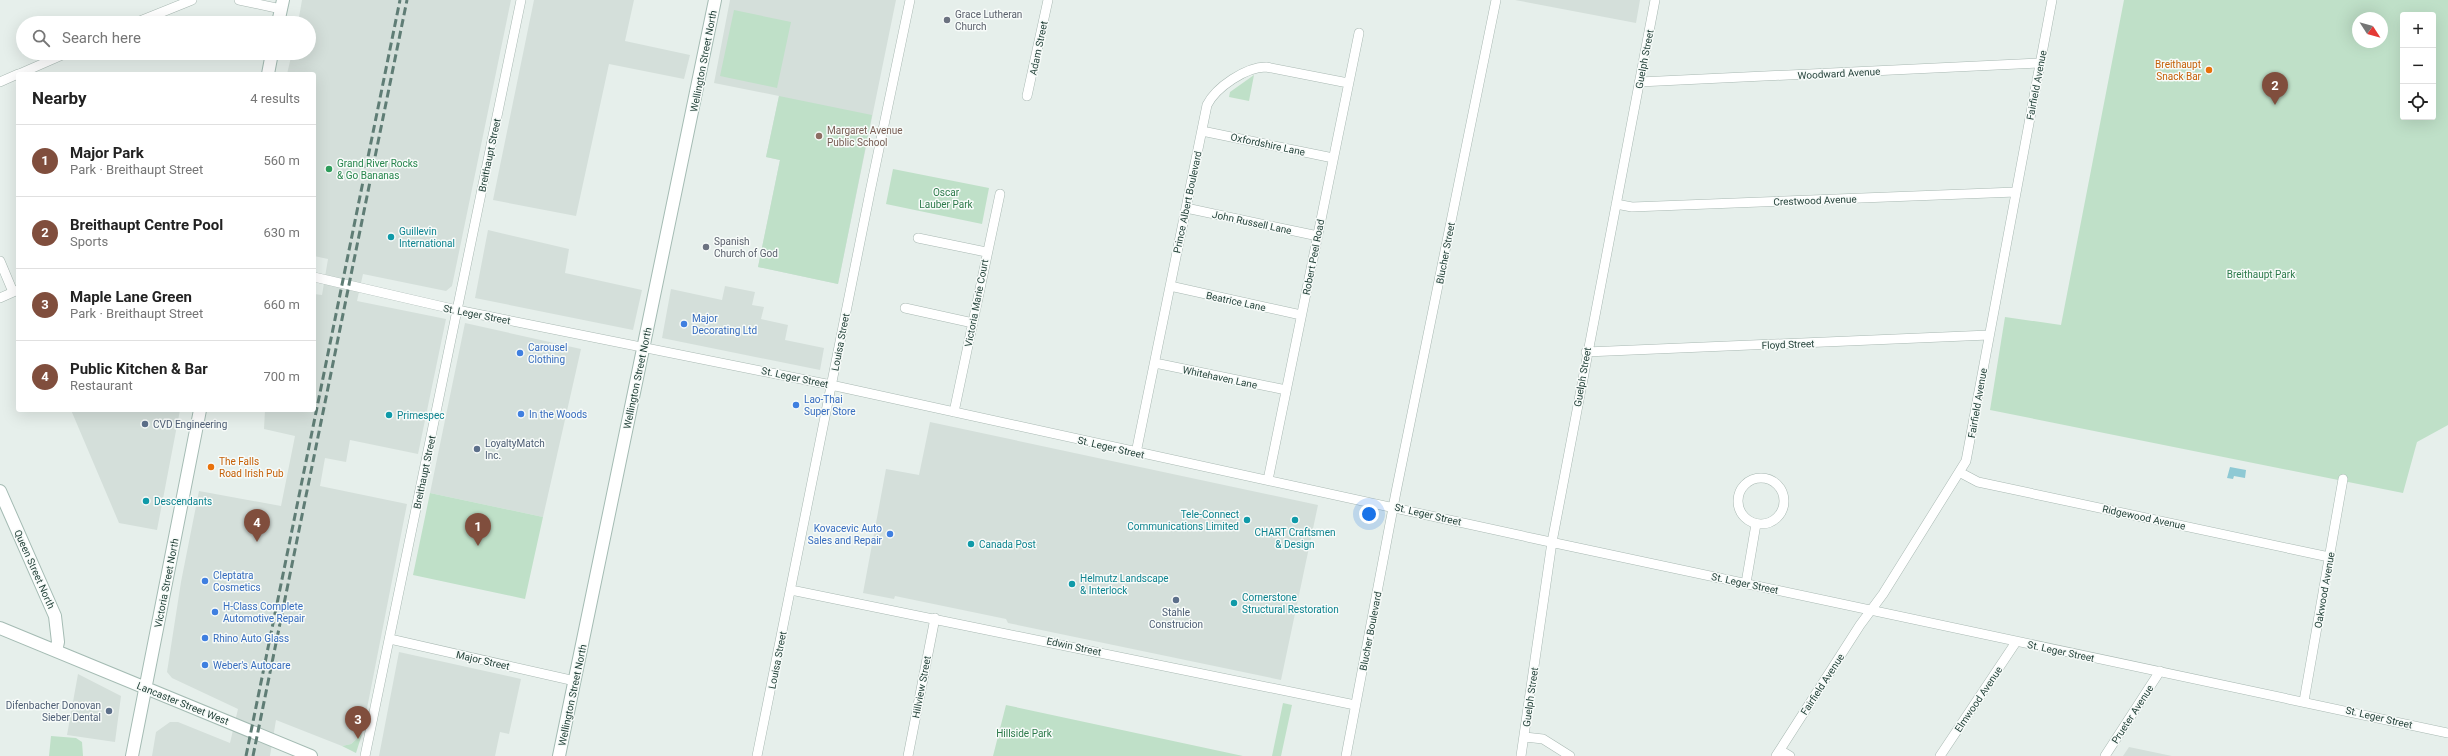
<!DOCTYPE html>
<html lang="en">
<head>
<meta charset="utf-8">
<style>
	:root { --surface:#fff; --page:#f2f2f2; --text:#222; --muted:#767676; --line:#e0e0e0; --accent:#804e3d }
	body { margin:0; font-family:Roboto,sans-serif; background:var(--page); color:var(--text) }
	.controls { position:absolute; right:12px; top:12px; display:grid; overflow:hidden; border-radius:4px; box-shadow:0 4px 16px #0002 }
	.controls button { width:36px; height:36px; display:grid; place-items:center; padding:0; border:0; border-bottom:1px solid var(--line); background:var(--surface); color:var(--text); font:20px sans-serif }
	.compass { position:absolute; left:2352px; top:12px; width:36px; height:36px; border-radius:50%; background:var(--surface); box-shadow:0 4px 16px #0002; rotate:126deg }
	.you { position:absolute; left:1369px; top:514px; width:14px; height:14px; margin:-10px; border:3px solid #fff; border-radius:50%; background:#1a73e8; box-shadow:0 0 0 6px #1a73e833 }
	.badge { display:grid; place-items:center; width:26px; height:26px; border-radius:50%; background:var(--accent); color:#fff; font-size:13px; font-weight:700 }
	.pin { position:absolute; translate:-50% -33px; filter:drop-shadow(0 1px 2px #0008) }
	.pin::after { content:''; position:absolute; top:21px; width:14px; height:12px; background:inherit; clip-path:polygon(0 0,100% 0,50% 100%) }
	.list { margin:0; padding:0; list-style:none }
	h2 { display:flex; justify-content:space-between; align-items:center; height:52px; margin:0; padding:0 16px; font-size:17px }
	h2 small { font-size:13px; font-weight:400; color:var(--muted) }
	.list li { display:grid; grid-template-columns:26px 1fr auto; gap:12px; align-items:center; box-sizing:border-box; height:72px; padding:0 16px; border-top:1px solid var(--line) }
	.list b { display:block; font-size:15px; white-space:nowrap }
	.list p { margin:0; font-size:13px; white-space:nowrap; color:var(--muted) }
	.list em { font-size:13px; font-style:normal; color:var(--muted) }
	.icon { flex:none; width:22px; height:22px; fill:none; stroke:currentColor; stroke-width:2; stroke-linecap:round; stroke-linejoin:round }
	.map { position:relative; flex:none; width:2448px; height:756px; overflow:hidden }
	.search { position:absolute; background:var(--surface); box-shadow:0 4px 16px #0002; left:16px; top:16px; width:300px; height:44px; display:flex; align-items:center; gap:10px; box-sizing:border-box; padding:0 14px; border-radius:22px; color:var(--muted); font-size:15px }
	.panel { position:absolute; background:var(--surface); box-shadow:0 4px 16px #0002; left:16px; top:72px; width:300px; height:340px; border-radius:4px }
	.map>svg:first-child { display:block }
	.built { fill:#d4dfda }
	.green { fill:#bfe0c8; fill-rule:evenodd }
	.water { fill:#8ec9d4 }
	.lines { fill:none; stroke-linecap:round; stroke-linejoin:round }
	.street-casing { stroke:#a8b8b2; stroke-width:10 }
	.secondary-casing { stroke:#a4bbb3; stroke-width:14 }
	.street { stroke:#fff; stroke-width:9 }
	.secondary { stroke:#fff; stroke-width:12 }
	.rail { stroke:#5f7d75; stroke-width:3; stroke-dasharray:8 4; stroke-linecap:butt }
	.worship-dot { fill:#6b7280; stroke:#f7fbf9; stroke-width:1.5 }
	.food-dot { fill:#e8710a; stroke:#f7fbf9; stroke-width:1.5 }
	.education-dot { fill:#8d6e63; stroke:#f7fbf9; stroke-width:1.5 }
	.leisure-dot { fill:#2e9e5b; stroke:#f7fbf9; stroke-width:1.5 }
	.culture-dot { fill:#0f9aa8; stroke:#f7fbf9; stroke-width:1.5 }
	.shop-dot { fill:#3f7fe0; stroke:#f7fbf9; stroke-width:1.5 }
	.service-dot { fill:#5c6f8a; stroke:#f7fbf9; stroke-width:1.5 }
	.labels { text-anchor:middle; stroke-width:3; stroke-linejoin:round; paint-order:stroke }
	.worship-label { font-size:10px; fill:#5b616d; stroke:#f7fbf9; text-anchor:start }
	.street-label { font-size:10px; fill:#24423a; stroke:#f7fbf9 }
	.food-label { font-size:10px; fill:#c56008; stroke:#f7fbf9; text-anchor:end }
	.education-label { font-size:10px; fill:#785e54; stroke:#f7fbf9; text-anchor:start }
	.leisure-label { font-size:10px; fill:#27864d; stroke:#f7fbf9; text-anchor:start }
	.park-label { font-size:10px; fill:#2d7a4b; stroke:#f7fbf9 }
	.culture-label { font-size:10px; fill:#0d838f; stroke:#f7fbf9; text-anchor:start }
	.shop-label { font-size:10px; fill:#366cbe; stroke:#f7fbf9; text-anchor:start }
	.service-label { font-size:10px; fill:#4e5e75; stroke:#f7fbf9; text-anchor:start }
</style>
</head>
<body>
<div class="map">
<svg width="2448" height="756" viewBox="0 0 2448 756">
	<rect width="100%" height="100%" fill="#e6efeb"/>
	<path class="built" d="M302,0H511L452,286L446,291L363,274L357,301L446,319L418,454L350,440L346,462L325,458L320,486L407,504L362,734L351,744L342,746L276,720L270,756H152L156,732L170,722H178L230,743L238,709L172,678L167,672L181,582L199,491L281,506L295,436L264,429L265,410H314V294L322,295L328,259L314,256V74H287L292,53H309V23H298Z
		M534,0H634L625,41L690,55L684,79L609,64L576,216L493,200Z
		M730,0H896L838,284L758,267L780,160L766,157L779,96L714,83Z
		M1515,0H1640L1636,23Z
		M488,230L569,249L565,273L642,290L633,330L475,298Z
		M725,286L755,292L752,305L764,307L761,319L788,325L785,340L824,348L820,370L662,338L671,289L722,300Z
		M465,323L581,349L543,517L430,493Z
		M71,410H180L157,530L119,523Z
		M930,422L1318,505L1281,680L1008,623L1006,619L895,596L894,599L863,593L886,469L919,475Z
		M399,652L521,679L509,734L500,732L495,756H379Z
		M78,674L121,696L115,742L67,735Z
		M2129,747L2172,756H2123Z"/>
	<path class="green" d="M2124,0H2448V425L2417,442L2403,493L1990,410L2005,317L2061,325ZM2403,15H2433V117H2403ZM2358,18H2382V42H2358Z
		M734,10L791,22L777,88L720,76Z
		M1254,75L1249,101L1229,97L1230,92Z
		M779,96L872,115L838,284L758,267L780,160L766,157Z
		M893,169L989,188L982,224L886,204Z
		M430,493L543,517L525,599L413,575Z
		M1283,703L1292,705L1281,756H1272Z
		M1006,705L1243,756H993Z
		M362,734L356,753L342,746L351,744Z
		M51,736L76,738L82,742L83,756H49Z"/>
	<path class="water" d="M2230,467L2246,470L2245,478L2234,476L2233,479L2227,478Z"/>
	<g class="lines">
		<g class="street-casing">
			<path id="street" d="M239,0L281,9
				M135,23L192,0
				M19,74L67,53
				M0,82L18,74
				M1639,82L2039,63
				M1027,96L1048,0
				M1202,131L1333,158
				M1616,204L1632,207L2016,192
				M1186,208L1318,236
				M918,238L986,252
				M0,261L13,292
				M314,277L457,310L831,385L1541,540L2448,733
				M1170,286L1301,315
				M0,298L18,290
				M905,308L973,323
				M1586,352L1989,335
				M1155,363L1286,390
				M954,412L1000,194
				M1136,453L1207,105C1216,87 1246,67 1266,67L1348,83
				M1961,473L1978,482L2329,557
				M1738 501a23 23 0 1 1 46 0a23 23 0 1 1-46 0Z
				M1268,480L1359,33
				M1746,583L1756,524
				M791,590L1355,705
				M390,639L575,681
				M2304,701L2343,479
				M1525,737L1543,739L1570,756
				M1780,750L1790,756
				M365,756L521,0
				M757,756L870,192L910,0
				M908,756L935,618
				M1346,756L1396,492L1496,0
				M1521,756L1552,542L1655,0
				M1776,756L1860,625L1883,594L1966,461L2052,0
				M1940,756L2016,642
				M2105,756L2160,671"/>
		</g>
		<g class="secondary-casing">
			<path id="secondary" d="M278,23L283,0
				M268,74L272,53
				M0,491L55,616L58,642L56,651
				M0,628L311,756
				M132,756L200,410
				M559,756L715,0"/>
		</g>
		<use href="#street" class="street"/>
		<use href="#secondary" class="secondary"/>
		<path class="rail" d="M246,756L400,0
			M253,756L407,0"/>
	</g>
	<g class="worship-dot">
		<circle cx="947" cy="20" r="4"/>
		<circle cx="706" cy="247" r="4"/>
	</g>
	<g class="food-dot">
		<circle cx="2209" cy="70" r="4"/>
		<circle cx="211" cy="467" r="4"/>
	</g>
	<circle class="education-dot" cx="819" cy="136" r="4"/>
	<circle class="leisure-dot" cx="329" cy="169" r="4"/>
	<g class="culture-dot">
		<circle cx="391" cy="237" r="4"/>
		<circle cx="389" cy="415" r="4"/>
		<circle cx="146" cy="501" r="4"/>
		<circle cx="1247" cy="520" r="4"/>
		<circle cx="1295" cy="520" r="4"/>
		<circle cx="971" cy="544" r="4"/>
		<circle cx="1072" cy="584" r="4"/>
		<circle cx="1234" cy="603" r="4"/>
	</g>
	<g class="shop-dot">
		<circle cx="684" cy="324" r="4"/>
		<circle cx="520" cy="353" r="4"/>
		<circle cx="796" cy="405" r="4"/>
		<circle cx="521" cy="414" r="4"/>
		<circle cx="890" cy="534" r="4"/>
		<circle cx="205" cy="581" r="4"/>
		<circle cx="215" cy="612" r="4"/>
		<circle cx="205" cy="638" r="4"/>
		<circle cx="205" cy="665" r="4"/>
	</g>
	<g class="service-dot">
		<circle cx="145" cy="424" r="4"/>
		<circle cx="477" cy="449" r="4"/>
		<circle cx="1176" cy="600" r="4"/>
		<circle cx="109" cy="711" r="4"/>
	</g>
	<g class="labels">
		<g class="worship-label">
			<text x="955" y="18">Grace Lutheran<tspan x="955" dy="12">Church</tspan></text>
			<text x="714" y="245">Spanish<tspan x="714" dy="12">Church of God</tspan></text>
		</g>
		<g class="street-label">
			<text transform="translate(1038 48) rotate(-78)" y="4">Adam Street</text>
			<text transform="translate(1644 59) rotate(-79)" y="4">Guelph Street</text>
			<text transform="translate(703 61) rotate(-79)" y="4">Wellington Street North</text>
			<text transform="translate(1839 73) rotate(-3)" y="4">Woodward Avenue</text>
			<text transform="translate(2036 85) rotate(-79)" y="4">Fairfield Avenue</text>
			<text transform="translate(1268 144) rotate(12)" y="4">Oxfordshire Lane</text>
			<text transform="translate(489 155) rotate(-78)" y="4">Breithaupt Street</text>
			<text transform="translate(1815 200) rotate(-2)" y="4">Crestwood Avenue</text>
			<text transform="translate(1187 202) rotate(-78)" y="4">Prince Albert Boulevard</text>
			<text transform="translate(1252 222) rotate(12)" y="4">John Russell Lane</text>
			<text transform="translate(1445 253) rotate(-79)" y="4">Blucher Street</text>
			<text transform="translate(1313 257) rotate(-79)" y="4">Robert Peel Road</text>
			<text transform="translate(1236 301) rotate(12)" y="4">Beatrice Lane</text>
			<text transform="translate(976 303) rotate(-79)" y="4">Victoria Marie Court</text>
			<text transform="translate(477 314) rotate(11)" y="4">St. Leger Street</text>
			<text transform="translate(840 342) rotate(-79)" y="4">Louisa Street</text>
			<text transform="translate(1788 344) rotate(-2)" y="4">Floyd Street</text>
			<text transform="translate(795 377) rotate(12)" y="4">St. Leger Street</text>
			<text transform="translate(1220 377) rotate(12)" y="4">Whitehaven Lane</text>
			<text transform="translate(1582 377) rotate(-80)" y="4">Guelph Street</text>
			<text transform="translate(637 378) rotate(-78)" y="4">Wellington Street North</text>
			<text transform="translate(1977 403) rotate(-80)" y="4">Fairfield Avenue</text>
			<text transform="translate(1111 447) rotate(13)" y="4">St. Leger Street</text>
			<text transform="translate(424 472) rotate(-78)" y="4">Breithaupt Street</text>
			<text transform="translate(1428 514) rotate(13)" y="4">St. Leger Street</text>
			<text transform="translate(2144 517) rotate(12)" y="4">Ridgewood Avenue</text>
			<text transform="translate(35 569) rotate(66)" y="4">Queen Street North</text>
			<text transform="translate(166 583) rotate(-79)" y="4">Victoria Street North</text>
			<text transform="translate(1745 583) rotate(12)" y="4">St. Leger Street</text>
			<text transform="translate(2324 590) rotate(-80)" y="4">Oakwood Avenue</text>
			<text transform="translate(1370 631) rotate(-79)" y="4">Blucher Boulevard</text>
			<text transform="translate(1074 646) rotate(12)" y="4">Edwin Street</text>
			<text transform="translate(2061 651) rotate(12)" y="4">St. Leger Street</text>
			<text transform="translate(483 660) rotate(13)" y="4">Major Street</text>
			<text transform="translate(777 660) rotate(-79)" y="4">Louisa Street</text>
			<text transform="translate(1822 684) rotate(-57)" y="4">Fairfield Avenue</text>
			<text transform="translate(921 687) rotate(-79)" y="4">Hillview Street</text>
			<text transform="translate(572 695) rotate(-78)" y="4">Wellington Street North</text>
			<text transform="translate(1530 697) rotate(-82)" y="4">Guelph Street</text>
			<text transform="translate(1978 699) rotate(-56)" y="4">Elmwood Avenue</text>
			<text transform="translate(183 703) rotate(22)" y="4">Lancaster Street West</text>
			<text transform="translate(2132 714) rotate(-57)" y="4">Prueter Avenue</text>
			<text transform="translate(2379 717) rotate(13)" y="4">St. Leger Street</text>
		</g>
		<g class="food-label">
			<text x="2201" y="68">Breithaupt<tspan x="2201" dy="12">Snack Bar</tspan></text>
			<text x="219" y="465" text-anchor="start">The Falls<tspan x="219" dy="12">Road Irish Pub</tspan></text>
		</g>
		<g class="education-label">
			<text x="827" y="134">Margaret Avenue<tspan x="827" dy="12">Public School</tspan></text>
		</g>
		<g class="leisure-label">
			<text x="337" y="167">Grand River Rocks<tspan x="337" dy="12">&amp; Go Bananas</tspan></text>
		</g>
		<g class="park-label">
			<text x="946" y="196">Oscar<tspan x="946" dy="12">Lauber Park</tspan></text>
			<text x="2261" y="278">Breithaupt Park</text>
			<text x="1024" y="737">Hillside Park</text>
		</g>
		<g class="culture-label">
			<text x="399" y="235">Guillevin<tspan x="399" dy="12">International</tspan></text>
			<text x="397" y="419">Primespec</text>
			<text x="154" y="505">Descendants</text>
			<text x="1239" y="518" text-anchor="end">Tele-Connect<tspan x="1239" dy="12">Communications Limited</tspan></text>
			<text x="1295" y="536" text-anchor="middle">CHART Craftsmen<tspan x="1295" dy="12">&amp; Design</tspan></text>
			<text x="979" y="548">Canada Post</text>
			<text x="1080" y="582">Helmutz Landscape<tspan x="1080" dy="12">&amp; Interlock</tspan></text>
			<text x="1242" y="601">Cornerstone<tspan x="1242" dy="12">Structural Restoration</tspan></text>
		</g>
		<g class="shop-label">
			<text x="692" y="322">Major<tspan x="692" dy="12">Decorating Ltd</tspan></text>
			<text x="528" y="351">Carousel<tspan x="528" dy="12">Clothing</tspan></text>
			<text x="804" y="403">Lao-Thai<tspan x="804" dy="12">Super Store</tspan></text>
			<text x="529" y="418">In the Woods</text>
			<text x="882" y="532" text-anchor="end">Kovacevic Auto<tspan x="882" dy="12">Sales and Repair</tspan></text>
			<text x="213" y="579">Cleptatra<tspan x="213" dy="12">Cosmetics</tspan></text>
			<text x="223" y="610">H-Class Complete<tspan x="223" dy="12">Automotive Repair</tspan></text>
			<text x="213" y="642">Rhino Auto Glass</text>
			<text x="213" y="669">Weber's Autocare</text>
		</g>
		<g class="service-label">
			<text x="153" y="428">CVD Engineering</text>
			<text x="485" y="447">LoyaltyMatch<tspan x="485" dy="12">Inc.</tspan></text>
			<text x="1176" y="616" text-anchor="middle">Stahle<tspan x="1176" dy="12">Construcion</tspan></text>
			<text x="101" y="709" text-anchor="end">Difenbacher Donovan<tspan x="101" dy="12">Sieber Dental</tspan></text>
		</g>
	</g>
</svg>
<div class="controls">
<button>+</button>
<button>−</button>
<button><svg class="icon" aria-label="locate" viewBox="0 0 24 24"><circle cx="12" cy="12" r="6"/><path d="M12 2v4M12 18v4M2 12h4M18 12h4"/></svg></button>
</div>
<svg class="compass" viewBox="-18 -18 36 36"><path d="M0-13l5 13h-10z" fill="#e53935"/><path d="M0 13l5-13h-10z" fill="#767676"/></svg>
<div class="you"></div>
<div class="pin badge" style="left:478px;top:546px">1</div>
<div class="pin badge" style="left:2275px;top:105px">2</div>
<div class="pin badge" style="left:358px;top:739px">3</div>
<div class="pin badge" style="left:257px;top:542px">4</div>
<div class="search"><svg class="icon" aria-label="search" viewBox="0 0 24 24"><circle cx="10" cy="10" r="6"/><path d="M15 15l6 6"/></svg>Search here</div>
<section class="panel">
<h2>Nearby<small>4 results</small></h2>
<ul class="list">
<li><span class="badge">1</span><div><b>Major Park</b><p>Park · Breithaupt Street</p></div><em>560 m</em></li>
<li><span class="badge">2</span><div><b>Breithaupt Centre Pool</b><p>Sports</p></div><em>630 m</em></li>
<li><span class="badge">3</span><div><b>Maple Lane Green</b><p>Park · Breithaupt Street</p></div><em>660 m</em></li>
<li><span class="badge">4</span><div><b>Public Kitchen &amp; Bar</b><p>Restaurant</p></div><em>700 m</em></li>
</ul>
</section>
</div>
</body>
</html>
